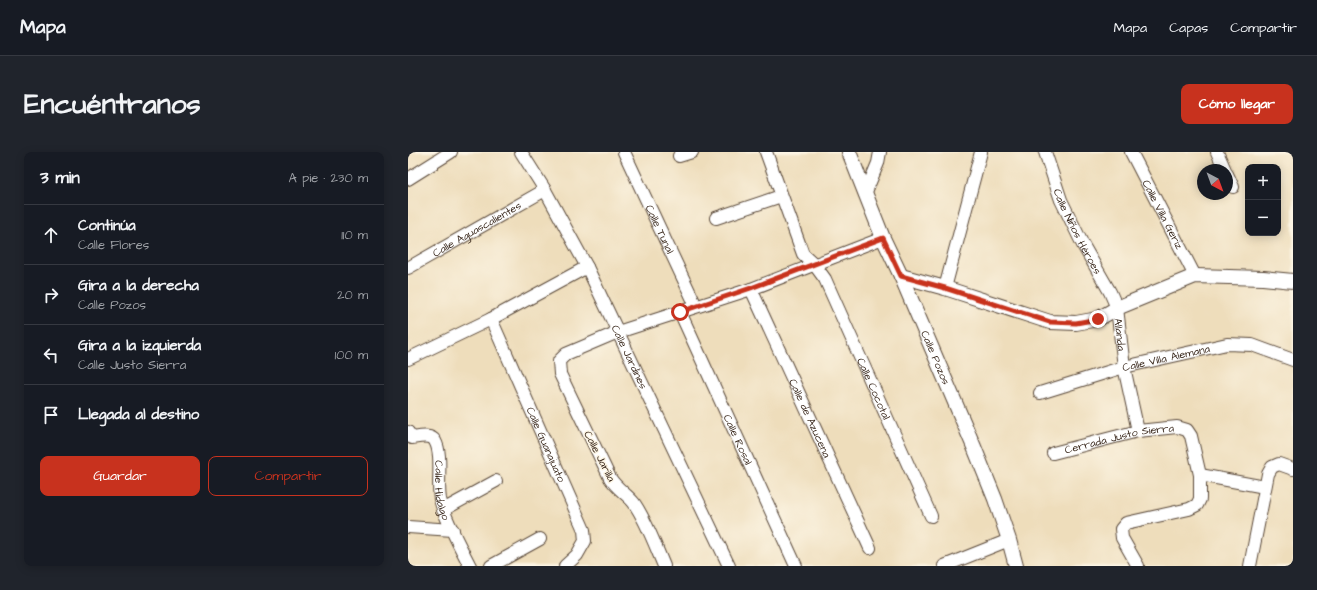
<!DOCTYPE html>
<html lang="es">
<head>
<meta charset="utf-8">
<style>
	:root { --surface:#171b24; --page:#20242c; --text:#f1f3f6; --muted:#9ea1a6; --line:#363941; --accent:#c8321e }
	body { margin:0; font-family:"Architects Daughter",sans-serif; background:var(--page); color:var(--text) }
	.controls { position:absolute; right:12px; top:12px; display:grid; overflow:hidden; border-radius:8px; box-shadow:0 2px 10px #0003 }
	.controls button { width:36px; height:36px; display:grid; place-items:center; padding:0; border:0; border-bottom:1px solid var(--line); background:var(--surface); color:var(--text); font:20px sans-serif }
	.compass { position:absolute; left:789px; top:12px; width:36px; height:36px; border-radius:50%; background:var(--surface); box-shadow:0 2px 10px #0003; rotate:139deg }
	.stop { position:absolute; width:12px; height:12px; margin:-9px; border:3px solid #c8321e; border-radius:50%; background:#fff }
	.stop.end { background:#c8321e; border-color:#fff; box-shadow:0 1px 4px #0008 }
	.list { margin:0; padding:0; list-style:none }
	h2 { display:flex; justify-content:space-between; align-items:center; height:52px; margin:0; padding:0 16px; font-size:17px }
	h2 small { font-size:13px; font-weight:400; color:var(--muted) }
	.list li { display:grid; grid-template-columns:26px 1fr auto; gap:12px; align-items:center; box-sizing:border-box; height:60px; padding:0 16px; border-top:1px solid var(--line) }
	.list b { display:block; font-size:15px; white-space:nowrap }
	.list p { margin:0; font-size:13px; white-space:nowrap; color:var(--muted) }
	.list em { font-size:13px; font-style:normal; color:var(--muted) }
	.actions { display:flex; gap:8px; padding:12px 16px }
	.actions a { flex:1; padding:9px 0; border:1px solid var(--accent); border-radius:8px; text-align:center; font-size:14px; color:var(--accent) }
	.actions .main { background:var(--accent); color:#fff }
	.icon { flex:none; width:22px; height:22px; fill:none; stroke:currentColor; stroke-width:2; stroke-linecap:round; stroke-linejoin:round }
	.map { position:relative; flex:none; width:885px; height:414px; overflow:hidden; border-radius:8px }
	header { display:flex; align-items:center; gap:24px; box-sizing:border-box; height:56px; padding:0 20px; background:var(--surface); border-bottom:1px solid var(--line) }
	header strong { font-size:19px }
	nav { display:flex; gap:22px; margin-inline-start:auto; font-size:14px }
	.intro { display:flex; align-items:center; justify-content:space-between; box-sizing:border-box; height:96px; padding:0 24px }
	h1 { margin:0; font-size:28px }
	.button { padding:10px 18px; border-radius:8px; background:var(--accent); color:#fff; font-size:14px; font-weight:700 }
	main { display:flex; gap:24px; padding:0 24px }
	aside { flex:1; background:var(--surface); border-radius:8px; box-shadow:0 2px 10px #0003 }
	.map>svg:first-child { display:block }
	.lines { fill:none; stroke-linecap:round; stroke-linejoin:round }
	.minor-casing { stroke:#564536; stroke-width:14 }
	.tertiary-casing { stroke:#564536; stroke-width:16 }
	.minor { stroke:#fff; stroke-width:12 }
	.tertiary { stroke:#fff; stroke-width:14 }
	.route { stroke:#c8321e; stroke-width:5 }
	.labels { text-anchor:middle; stroke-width:3; stroke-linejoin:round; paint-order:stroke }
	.street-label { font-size:11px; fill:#3b2a1e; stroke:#fcf5e5 }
</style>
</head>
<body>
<header>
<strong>Mapa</strong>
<nav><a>Mapa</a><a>Capas</a><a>Compartir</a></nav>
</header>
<div class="intro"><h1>Encuéntranos</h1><a class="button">Cómo llegar</a></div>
<main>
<aside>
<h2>3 min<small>A pie · 230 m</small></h2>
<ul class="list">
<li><svg class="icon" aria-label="ahead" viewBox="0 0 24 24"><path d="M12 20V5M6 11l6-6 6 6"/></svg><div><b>Continúa</b><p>Calle Flores</p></div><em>110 m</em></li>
<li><svg class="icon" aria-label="right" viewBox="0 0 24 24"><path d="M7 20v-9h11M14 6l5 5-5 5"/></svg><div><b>Gira a la derecha</b><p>Calle Pozos</p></div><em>20 m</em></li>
<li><svg class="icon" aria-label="left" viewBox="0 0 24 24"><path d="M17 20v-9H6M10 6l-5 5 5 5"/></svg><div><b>Gira a la izquierda</b><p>Calle Justo Sierra</p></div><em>100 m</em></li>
<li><svg class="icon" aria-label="arrive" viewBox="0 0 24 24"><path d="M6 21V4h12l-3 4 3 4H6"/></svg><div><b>Llegada al destino</b></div></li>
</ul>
<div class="actions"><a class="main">Guardar</a><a>Compartir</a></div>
</aside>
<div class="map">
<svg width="885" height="414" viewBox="0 0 885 414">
	<rect width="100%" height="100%" fill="#fcf5e5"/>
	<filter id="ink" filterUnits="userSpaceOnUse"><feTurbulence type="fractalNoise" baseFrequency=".025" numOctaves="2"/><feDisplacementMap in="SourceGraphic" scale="8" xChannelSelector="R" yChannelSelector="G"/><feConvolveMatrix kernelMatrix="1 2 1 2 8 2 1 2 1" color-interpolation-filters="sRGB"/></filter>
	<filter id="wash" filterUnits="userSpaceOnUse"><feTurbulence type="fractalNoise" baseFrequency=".012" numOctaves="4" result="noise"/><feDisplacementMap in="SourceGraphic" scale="16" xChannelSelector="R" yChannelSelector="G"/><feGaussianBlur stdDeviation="0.9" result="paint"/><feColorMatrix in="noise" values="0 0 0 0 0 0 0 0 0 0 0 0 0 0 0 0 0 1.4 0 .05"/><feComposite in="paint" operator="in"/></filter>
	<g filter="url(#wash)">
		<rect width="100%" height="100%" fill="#edb"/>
	</g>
	<g filter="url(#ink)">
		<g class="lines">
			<g class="minor-casing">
				<g id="minor">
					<path id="s1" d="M113,0L137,38L179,115L321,414"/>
					<path id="s2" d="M216,0L288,154"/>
					<path id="s3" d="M358,0L395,102L406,112L417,127L523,364"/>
					<path id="s4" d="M637,0L653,48L675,93L702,140L709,156L716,215L730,279"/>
					<path id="s5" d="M723,0L787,124"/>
					<path d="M809,0L817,18"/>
					<path d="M271,4L284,0"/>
					<path d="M819,22L825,35"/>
					<path d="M0,27L43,0"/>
					<path d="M457,42L470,11L472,0"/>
					<path d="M308,66L373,44"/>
					<path id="s6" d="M0,116L137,38"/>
					<path d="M537,136L573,0"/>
					<path id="s7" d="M343,137L462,396"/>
					<path id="s8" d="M272,160L388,414"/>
					<path id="s9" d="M83,167L176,378L177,389L169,403L157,414"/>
					<path d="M0,207L83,167L179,115"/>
					<path id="s10" d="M632,241L716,215L819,192L844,193L885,208"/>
					<path id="s11" d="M0,280L4,286C11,285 23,282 27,289C35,303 29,330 32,347C37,368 52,394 62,414"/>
					<path id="s12" d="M645,301L730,279L769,275L779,278L783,284L792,323V347L789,353L781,357L718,371L713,377L714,386L730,414"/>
					<path d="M792,323L857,335"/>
					<path d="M35,358L88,329"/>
					<path d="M0,375L45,378"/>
					<path d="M83,414L132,387"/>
					<path d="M256,414C247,393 239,370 226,351C219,342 209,337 202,326L152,222L151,209L158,202L210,180L343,137L475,86"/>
					<path d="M536,414L601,388"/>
					<path d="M842,414L860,322L864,315L871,312L885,317"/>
				</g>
			</g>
			<g class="tertiary-casing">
				<g id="tertiary">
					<path id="s13" d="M441,0L475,86L493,124L566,295L587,347L601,388L608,414"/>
					<path d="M493,124L537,136L642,170L668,171L690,167L709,156L787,124L855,126L885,129"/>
				</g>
			</g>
			<use href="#minor" class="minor"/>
			<use href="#tertiary" class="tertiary"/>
		</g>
	</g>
	<g class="lines" filter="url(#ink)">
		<path class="route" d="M272,160L343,136L475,86L493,124L537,136L642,170L668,171L690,167"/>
	</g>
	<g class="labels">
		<g class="street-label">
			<text dy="4" stroke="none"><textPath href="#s5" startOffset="70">Calle Villa Geriz</textPath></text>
			<text dy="4" stroke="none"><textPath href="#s6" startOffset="79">Calle Aguascalientes</textPath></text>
			<text dy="4" stroke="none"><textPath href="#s2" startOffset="85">Calle Tunal</textPath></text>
			<text dy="4" stroke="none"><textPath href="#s4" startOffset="86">Calle Niños Héroes</textPath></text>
			<text dy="4" stroke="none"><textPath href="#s4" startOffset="199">Allanda</textPath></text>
			<text dy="4" stroke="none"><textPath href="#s1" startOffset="232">Calle Jardines</textPath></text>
			<text dy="4" stroke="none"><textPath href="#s13" startOffset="223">Calle Pozos</textPath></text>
			<text dy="4" stroke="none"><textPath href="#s10" startOffset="131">Calle Villa Alemana</textPath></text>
			<text dy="4" stroke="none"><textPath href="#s3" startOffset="262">Calle Cocotal</textPath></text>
			<text dy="4" stroke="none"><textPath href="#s7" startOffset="142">Calle de Azucena</textPath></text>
			<text dy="4" stroke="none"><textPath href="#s8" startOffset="140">Calle Rosal</textPath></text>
			<text dy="4" stroke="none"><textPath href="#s12" startOffset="68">Cerrada Justo Sierra</textPath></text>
			<text dy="4" stroke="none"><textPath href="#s9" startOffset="137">Calle Guanajuato</textPath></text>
			<text transform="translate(192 304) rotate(63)" y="4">Calle Jarilla</text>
			<text dy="4" stroke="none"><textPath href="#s11" startOffset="82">Calle Hidalgo</textPath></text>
		</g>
	</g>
</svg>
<div class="controls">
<button>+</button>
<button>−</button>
</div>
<svg class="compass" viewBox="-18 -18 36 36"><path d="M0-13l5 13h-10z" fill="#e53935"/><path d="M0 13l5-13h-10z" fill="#9ea1a6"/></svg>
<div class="stop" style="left:272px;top:160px"></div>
<div class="stop end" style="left:690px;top:167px"></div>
</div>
</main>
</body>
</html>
